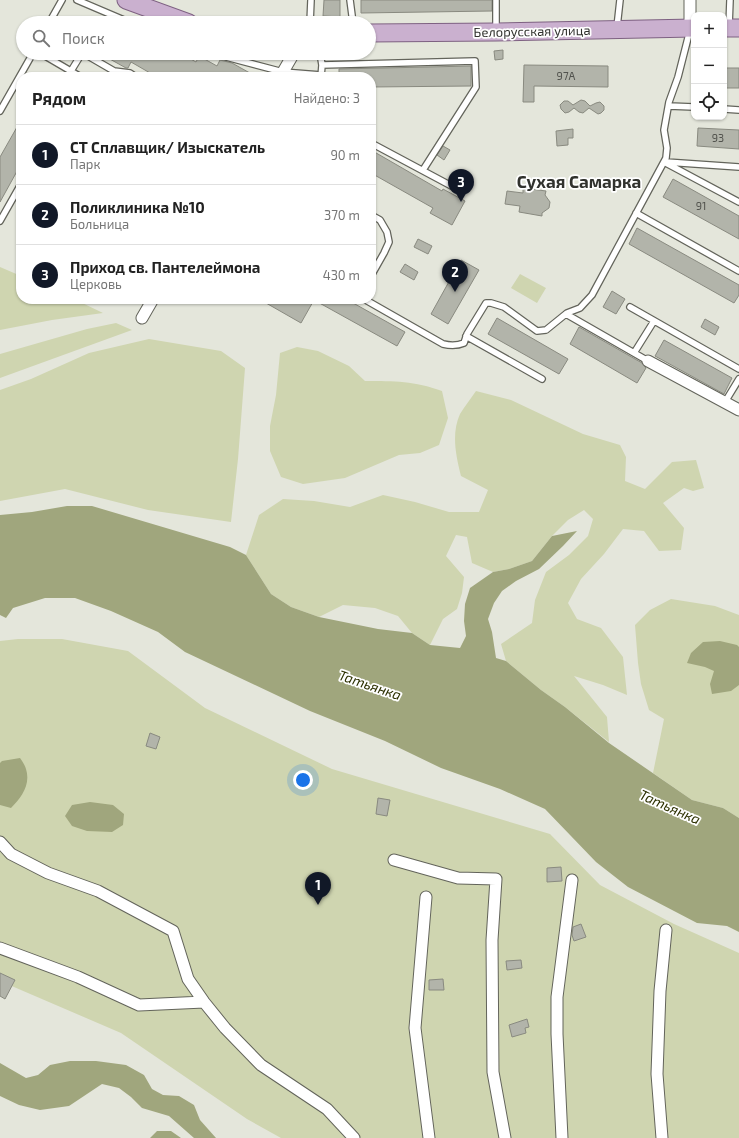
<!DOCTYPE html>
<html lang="ru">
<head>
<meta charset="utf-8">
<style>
	:root { --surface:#fff; --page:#f6f6f6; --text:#222; --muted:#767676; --line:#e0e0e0; --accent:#111827 }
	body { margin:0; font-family:"Exo 2",sans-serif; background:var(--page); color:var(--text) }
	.controls { position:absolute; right:12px; top:12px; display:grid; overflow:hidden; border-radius:8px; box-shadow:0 1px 3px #0004 }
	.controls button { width:36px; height:36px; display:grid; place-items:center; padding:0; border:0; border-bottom:1px solid var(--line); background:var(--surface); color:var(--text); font:20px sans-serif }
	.you { position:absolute; left:303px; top:780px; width:14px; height:14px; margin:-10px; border:3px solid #fff; border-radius:50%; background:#1a73e8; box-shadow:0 0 0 6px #1a73e833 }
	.badge { display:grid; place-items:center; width:26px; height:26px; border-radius:50%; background:var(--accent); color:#fff; font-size:13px; font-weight:700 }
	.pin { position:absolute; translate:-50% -33px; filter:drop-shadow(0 1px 2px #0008) }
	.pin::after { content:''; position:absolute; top:21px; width:14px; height:12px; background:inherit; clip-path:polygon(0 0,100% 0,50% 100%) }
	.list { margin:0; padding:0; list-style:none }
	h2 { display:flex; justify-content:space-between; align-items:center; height:52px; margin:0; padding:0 16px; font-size:17px }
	h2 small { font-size:13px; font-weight:400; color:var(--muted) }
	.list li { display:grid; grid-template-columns:26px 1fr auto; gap:12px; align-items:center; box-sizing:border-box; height:60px; padding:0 16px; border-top:1px solid var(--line) }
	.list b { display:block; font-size:15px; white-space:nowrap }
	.list p { margin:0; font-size:13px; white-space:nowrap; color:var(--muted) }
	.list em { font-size:13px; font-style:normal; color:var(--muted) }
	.icon { flex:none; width:22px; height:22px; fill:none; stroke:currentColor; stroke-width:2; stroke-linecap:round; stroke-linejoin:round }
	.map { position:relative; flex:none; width:739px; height:1138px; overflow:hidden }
	.search { position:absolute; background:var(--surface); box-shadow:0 1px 3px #0004; left:16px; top:16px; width:360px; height:44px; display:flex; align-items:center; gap:10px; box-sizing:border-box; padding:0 14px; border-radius:22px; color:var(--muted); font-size:15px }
	.panel { position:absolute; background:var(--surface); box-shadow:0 1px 3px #0004; left:16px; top:72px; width:360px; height:232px; border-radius:16px }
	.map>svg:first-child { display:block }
	.green { fill:#cfd5b0 }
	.water { fill:#a0a67d }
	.building { fill:#b2b4aa; stroke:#898a80 }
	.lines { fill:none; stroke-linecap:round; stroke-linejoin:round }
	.lane-casing { stroke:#63645b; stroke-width:8 }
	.street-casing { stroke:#63645b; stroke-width:13 }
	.primary-casing { stroke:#7e6182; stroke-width:19 }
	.lane { stroke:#fff; stroke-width:5.5 }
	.street { stroke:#fff; stroke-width:11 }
	.primary { stroke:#cab0cf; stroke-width:17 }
	.labels { text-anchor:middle; stroke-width:3.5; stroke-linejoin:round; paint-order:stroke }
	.number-label { font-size:11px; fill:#51524d }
	.street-label { font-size:13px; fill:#31322e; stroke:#fff }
	.water-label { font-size:14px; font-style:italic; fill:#2c3000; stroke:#fff }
	.district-label { font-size:17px; font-weight:bold; fill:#31322e; stroke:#fff }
</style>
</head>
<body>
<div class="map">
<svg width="739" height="1138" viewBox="0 0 739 1138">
	<rect width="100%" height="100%" fill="#e4e6db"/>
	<path class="green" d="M0,267L21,276V299H74L103,313L52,320L0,330Z
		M520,274L546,288L537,303L511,288Z
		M116,323L132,330L0,378V354L87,329Z
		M149,339L221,351L245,368L238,459L231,522L148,510L65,489L0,501V390L31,379L89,353Z
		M297,347L318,351L349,366L365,381C395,381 414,381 442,391L448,418L439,445L420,453L399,455L345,478L303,484L281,477L270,451V426L276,395L280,353Z
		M476,391L511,400L583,434L620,445L626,457L625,481L645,489L672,462L696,460L704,488L693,491L684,488L663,503L684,528L681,550L659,551L644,531L623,529L604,554L581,579L568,603L577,619L601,628L623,657L627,695L603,685L574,676L607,717L609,742L565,707L541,690L506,661L501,644L532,623L535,600L546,572L569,555L588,536L593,519L584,510L568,520L552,536L532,561L509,569L493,572L472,563L467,537L456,535L446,556L464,577L462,593L457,609L443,619L430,645L412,633L398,616L375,608L343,605L319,617L291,607L271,594L246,555L259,515L283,499L314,501L350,507L383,495L415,502L449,512H479L488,490L461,476C456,456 451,434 460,414C465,406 471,398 476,391Z
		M671,599L715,606L739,615V818L723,808L692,800L653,773L664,719L649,710L641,684L638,663L635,625L650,610Z
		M18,639H62L128,651L205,708L332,769L550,834L600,885L674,924L739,953V1138H281L247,1119L121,1033L0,981V641Z"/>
	<path class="water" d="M67,506H92L230,547L246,555L271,594L291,607L319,617L378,629L412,633L430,645L460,648L466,636L464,621L465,604L470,588L493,572L509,569L532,561L552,536L577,531L563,546L539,569L516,581L502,591L494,603L488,619L492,632L496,658L506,661L541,690L565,707L609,743L692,800L723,808L739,818V932L727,926L697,923L628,887L596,862L545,809L500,789L441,768L385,741L310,711L185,652L158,632L111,611L75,598H45L13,608L6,618L0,615V515L32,512Z
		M720,641L737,645L739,647V685L731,691L712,694L710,684L714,671L705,667L687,663L691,653L703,642Z
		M20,758C22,761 25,765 26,769C31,785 21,798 11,808L0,805V763L2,761Z
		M90,802L113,805L124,814L123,825L112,832L87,831L72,826L65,816L72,805Z
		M70,1061H96L126,1065L144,1075L152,1089L163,1095L179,1096L194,1105L200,1120L216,1138H194L169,1116L142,1108L131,1097L119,1088L102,1084L69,1106L40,1110L19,1105L0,1096V1063L26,1078L38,1075L50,1065Z
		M157,1131H171L181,1138H150Z"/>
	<path class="building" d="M324,0H340V17L323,16Z
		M361,0H492V11L361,13Z
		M503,50V59L495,60L494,51Z
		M99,53H180L196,62L199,56L217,66L220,60L232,63L257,77H157L131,62L128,68H126Z
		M524,65L608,66V87L534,86V102H523Z
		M471,66V86L371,87V77H339V69Z
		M724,68H739V88H724Z
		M581,100L585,101L590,106L596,103L600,102L604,106V110L601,113L598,114L589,108L583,113L579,112L574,108L569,112L565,113L561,109L560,105L564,101H568L573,105Z
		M21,120V164L0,202V157Z
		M698,128L739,130V149L697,146Z
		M573,129V138H568V145L557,146L556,131Z
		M443,146L450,150L444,160L437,155Z
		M371,150L442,191L443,189L465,201L452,225L430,213L433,208L371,173Z
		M673,179L739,216V239L663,197Z
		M523,188L546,191L545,195L550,202L549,208L542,213V216L519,212L520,206L505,204L507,191L523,193Z
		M637,228L739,285V295L734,303L629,244Z
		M418,239L432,246L428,254L414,247Z
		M461,260L479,270L448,324L431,314Z
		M405,264L418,272L414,280L400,272Z
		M612,291L625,299L616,314L603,307Z
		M259,299H346L405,332L397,346L314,300L301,323Z
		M497,318L568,359L559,374L488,334Z
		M705,319L719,327L715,335L701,327Z
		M579,327L642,363L646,368L637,383L570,344Z
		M664,340L732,378L724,394L655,356Z
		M150,733L160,737L156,749L146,746Z
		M378,798L390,800L387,816L376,814Z
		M561,867L562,881L547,882V868Z
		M581,924L586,937L574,941L572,935L573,927Z
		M521,960L522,968L507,970L506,961Z
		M0,973L15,980L5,999L0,996Z
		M443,979L444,990H429V980Z
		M527,1019L529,1027L525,1028L526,1033L512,1037L509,1025Z"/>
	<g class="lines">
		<g class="lane-casing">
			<path id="lane" d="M77,0L131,23
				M350,0L353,23
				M49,23L62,0
				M310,23L311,0
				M729,26L730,0
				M617,27L620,0
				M496,30V0
				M40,53L81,77
				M83,53L114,71L130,73L136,77
				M211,53L283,72L321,75
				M320,53L322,65L321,77
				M322,65L475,61L476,87L423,170
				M71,71L82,53
				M669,106L694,107
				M724,109L739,110
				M0,111L33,53
				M371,143L459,190
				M664,162L739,202
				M666,162L739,167
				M636,213L739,271
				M371,215L380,220L387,232L389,242L384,253L371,276
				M0,221L21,184
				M364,299L443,344C451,346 457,346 464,343L467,334L486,303H491L504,307L537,331L546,330L567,313L580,308L592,295L666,158L667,148L664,130L669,102L678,77L690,30
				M630,307L739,369
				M566,314L648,361
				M466,336L542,379
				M634,353L654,321
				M725,402L739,379"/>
		</g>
		<g class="street-casing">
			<path id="street" d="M690,0V28
				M280,77L294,53
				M142,318L153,299
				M648,361L739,410
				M0,842L11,854L48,873L98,891L173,931L188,979L204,1002L225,1028L261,1065L327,1109L354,1138
				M394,860L458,878L496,879L492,940L493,1072L505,1138
				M426,897L415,1028L429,1138
				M0,948L78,977L139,1005L204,1002
				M562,1138L557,1034V997L572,880
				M662,1138L657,1074L660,991L666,930"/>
		</g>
		<g class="primary-casing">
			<path id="primary" d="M126,0L189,23
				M724,28H739
				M369,33L496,32L694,28"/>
		</g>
		<use href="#lane" class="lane"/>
		<use href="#street" class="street"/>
		<use href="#primary" class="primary"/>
	</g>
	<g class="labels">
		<g class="number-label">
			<text x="566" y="80">97А</text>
			<text x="718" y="142">93</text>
			<text x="701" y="210">91</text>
		</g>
		<g class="street-label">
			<text transform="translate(532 31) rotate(-1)" y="5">Белорусская улица</text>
		</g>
		<g class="water-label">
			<text transform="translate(370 685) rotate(19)" y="5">Татьянка</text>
			<text transform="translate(670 807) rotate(24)" y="5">Татьянка</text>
		</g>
		<g class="district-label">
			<text x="579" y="188">Сухая Самарка</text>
		</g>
	</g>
</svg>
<div class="controls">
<button>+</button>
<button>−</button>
<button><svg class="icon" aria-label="locate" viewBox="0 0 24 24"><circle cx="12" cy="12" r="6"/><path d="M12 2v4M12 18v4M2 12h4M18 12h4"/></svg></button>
</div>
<div class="you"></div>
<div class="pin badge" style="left:318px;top:905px">1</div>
<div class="pin badge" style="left:455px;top:292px">2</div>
<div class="pin badge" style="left:461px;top:202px">3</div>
<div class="search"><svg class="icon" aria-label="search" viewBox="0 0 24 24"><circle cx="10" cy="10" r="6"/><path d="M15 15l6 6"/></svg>Поиск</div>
<section class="panel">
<h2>Рядом<small>Найдено: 3</small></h2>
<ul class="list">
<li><span class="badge">1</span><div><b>СТ Сплавщик/ Изыскатель</b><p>Парк</p></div><em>90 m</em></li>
<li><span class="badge">2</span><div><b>Поликлиника №10</b><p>Больница</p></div><em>370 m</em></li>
<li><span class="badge">3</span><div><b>Приход св. Пантелеймона</b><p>Церковь</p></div><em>430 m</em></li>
</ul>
</section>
</div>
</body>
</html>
